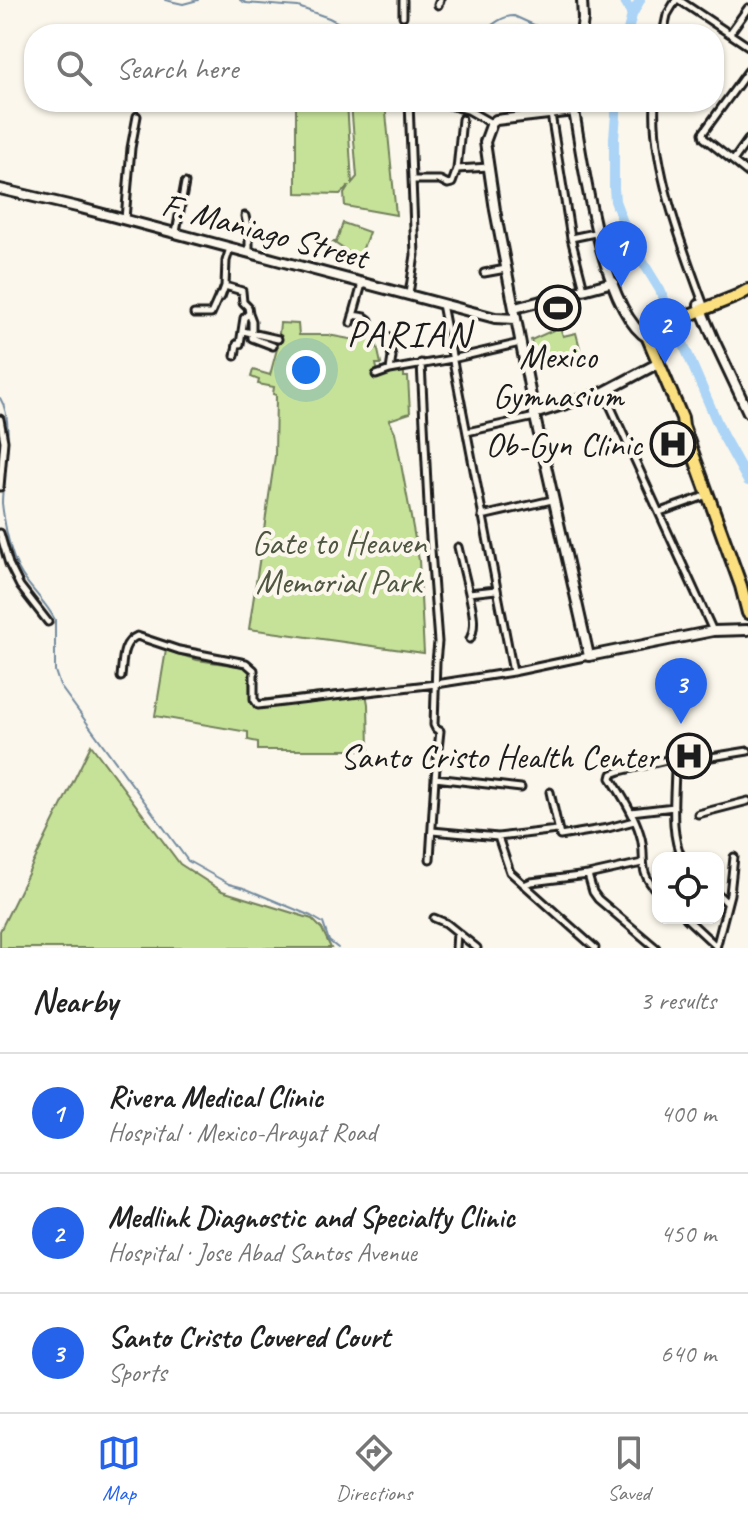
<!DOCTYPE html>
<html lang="en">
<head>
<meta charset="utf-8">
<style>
	:root { --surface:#fff; --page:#f2f2f2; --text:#222; --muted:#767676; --line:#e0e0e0; --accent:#2563eb }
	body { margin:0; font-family:Caveat,sans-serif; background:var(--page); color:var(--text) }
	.controls { position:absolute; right:24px; bottom:24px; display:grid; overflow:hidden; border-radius:16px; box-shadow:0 2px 6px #0004 }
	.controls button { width:72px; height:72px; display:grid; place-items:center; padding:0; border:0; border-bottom:2px solid var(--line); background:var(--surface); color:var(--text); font:40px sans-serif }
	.you { position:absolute; left:306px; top:370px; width:28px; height:28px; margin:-20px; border:6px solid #fff; border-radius:50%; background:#1a73e8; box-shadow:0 0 0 12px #1a73e833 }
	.badge { display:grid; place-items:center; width:52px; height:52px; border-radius:50%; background:var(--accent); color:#fff; font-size:26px; font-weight:700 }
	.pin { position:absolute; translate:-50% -66px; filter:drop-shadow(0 2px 4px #0008) }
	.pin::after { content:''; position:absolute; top:42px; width:28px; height:24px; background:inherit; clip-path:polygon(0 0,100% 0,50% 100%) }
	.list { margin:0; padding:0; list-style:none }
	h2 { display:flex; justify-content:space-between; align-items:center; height:104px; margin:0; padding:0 32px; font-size:34px }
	h2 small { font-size:26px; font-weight:400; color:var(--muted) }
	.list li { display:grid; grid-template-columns:52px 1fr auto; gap:24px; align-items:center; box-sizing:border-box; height:120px; padding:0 32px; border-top:2px solid var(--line) }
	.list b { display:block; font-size:30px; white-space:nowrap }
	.list p { margin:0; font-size:26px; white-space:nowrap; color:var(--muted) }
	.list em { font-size:26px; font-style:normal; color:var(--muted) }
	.icon { flex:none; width:44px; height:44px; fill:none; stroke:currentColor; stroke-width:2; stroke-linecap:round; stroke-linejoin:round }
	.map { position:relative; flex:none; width:748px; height:948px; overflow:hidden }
	.search { position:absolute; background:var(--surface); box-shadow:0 2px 6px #0004; left:24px; right:24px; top:24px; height:88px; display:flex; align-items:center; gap:20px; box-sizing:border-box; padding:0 28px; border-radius:32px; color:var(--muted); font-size:30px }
	.sheet { height:464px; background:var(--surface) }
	nav { display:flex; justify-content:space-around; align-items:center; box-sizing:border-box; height:112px; border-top:2px solid var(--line); background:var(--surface); font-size:22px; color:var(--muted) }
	nav a { display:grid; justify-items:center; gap:4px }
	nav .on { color:var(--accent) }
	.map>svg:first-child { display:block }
	.green { fill:#c6e299; stroke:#717f5a; stroke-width:2 }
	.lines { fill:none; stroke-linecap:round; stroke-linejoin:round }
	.stream { stroke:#728a9f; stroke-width:2 }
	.river { stroke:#abd4f6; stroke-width:10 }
	.street-casing { stroke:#1c1c1c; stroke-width:11 }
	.secondary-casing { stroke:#1c1c1c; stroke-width:14 }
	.highway-casing { stroke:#1c1c1c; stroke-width:16 }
	.street { stroke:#fbf7ec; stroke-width:5 }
	.secondary { stroke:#fbf7ec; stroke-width:8 }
	.highway { stroke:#fce080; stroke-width:10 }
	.labels { text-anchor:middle; stroke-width:8; stroke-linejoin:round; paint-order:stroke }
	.street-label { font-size:34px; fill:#1c1c1c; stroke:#fbf7ec }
	.poi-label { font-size:34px; fill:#1c1c1c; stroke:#fbf7ec; text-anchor:end }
	.park-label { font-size:34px; fill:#4f5742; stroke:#fbf7ec }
	.quarter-label { font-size:38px; letter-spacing:2px; fill:#1c1c1c; stroke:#fbf7ec }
</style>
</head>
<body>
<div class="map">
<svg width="748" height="948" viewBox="0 0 748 948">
	<rect width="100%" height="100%" fill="#fbf7ec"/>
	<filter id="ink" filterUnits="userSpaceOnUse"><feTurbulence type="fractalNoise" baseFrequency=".0125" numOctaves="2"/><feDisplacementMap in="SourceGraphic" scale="16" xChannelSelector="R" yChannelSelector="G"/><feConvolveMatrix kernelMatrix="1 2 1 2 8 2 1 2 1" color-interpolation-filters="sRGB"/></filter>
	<g filter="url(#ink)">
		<path class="green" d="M296,102H347L352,183L357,177L351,103H385L396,215L345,206L344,194L349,186L340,194L296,193Z
			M343,223L369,232L359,259L333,242H336Z
			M280,323L298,324L299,335H328L355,340L375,337L381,364H376L378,373L404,368V377H408L410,413L389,420L395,432L419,560L424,653L249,629L275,456L276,395L273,394L274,387L258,384L259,380L251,377L253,370L270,375L278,345Z
			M560,327L563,336L576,333L580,348L578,353L540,368L531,340Z
			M166,650L197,660L245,667L249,669L250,701L365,688L368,704L369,750H258V742L248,740V732L155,716Z
			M91,745L180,864L222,891L312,919L322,929L331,948H0V931Z"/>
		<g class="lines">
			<path class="stream" d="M165,0L183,4L198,0
				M240,0L246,3L298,7L329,18L360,34
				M481,34C491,26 501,16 514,16L554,34
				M0,398C16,423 2,473 2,503C3,513 5,524 7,534C10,548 14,563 22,575C32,591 47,603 55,620V671L60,686L188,861L229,884L244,888L311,916L323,923L329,941L338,948"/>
			<path class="river" d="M624,0L632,15
				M627,34L632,15L640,0
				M617,102L614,138V188L615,201L630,241L660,290L723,436L748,481"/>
			<g class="street-casing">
				<path id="street" d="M679,0L748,46
					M438,5L440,0
					M403,16V0
					M730,33L748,8
					M663,34L667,15L676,0
					M748,71L703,133L704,138L748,173
					M437,102L468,110L491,123
					M655,102C651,165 683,249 705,308
					M551,114L571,238L584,289
					M733,161L748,140
					M457,169L489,167
					M413,180H440L448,184L452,183L457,169L462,119
					M245,216L249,235V252
					M125,219L131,148L137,116
					M176,232L185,183
					M571,238L595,233
					M230,248L226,261L225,286L242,291L243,302L248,307L249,313L244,318L240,344H237L235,356
					M484,273L506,269
					M409,294L415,255L409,102
					M442,304L513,672
					M249,313L252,321V338L273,346
					M194,314H211L219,296L221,297L225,286
					M353,315L365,317L369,320L368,328
					M351,323L362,284
					M243,331L278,339
					M388,336L392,357L390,370
					M421,363L429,524L438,642L436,662L434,725L436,729L440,731L435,778L521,788
					M376,375L390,370L452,359L520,343
					M604,392L713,631
					M0,419L4,441L0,487
					M467,432L535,417
					M660,512L708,495
					M482,516L552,500
					M0,533L9,564L20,586L48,622
					M458,547L469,593L496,590
					M469,593C472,608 477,625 470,639
					M121,677C123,661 121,643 137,636L179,650L246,663L254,670V699L258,705L436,684L513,672L589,656
					M699,759L748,751
					M550,792L560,836L608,828L634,821
					M631,812L674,807
					M698,814L748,801
					M432,831L498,837L510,872L595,948
					M498,837L557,830
					M430,859L435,778
					M588,875L593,892L598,899L656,948
					M524,885L531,882L588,875L642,863
					M658,892C635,870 648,857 640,834C634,814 622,796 611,778L612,774L620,771L675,758C676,788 668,831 682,858
					M718,894L727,903
					M434,918L446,923L477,948
					M686,918L716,946
					M456,948L457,932
					M716,948L730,894L734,857"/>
			</g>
			<g class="secondary-casing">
				<path id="secondary" d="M581,34L583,19L582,0
					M574,102V111C583,162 602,311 648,338
					M574,111L496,120L492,123L485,142L495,210L535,417L589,656L713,631L748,630
					M0,189L77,207L495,318L516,319
					M699,305L714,340L748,412
					M515,308L613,282
					M534,414L604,392L653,366"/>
			</g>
			<g class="highway-casing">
				<path id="highway" d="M748,290L737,296L659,327L651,332L648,338L682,418L683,426L741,586L748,613"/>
			</g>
			<use href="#street" class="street"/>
			<use href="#secondary" class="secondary"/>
			<use href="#highway" class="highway"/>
		</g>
	</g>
	<defs>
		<g id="stadium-ring" transform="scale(2.3)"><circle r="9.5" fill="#fbf7ec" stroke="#1c1c1c" stroke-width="1.5"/><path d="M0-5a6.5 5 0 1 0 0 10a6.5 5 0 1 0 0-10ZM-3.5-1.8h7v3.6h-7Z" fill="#1c1c1c"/></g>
		<g id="hospital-ring" transform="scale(2.3)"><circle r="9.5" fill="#fbf7ec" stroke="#1c1c1c" stroke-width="1.5"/><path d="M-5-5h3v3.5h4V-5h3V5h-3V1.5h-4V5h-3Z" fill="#1c1c1c"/></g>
	</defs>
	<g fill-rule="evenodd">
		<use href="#stadium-ring" x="558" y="308"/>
		<use href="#hospital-ring" x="673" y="444"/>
		<use href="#hospital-ring" x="689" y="756"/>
	</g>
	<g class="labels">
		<g class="street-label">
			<text transform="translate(265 230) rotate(15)" y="12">F. Maniago Street</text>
		</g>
		<g class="poi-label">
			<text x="558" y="368" text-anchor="middle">Mexico<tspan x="558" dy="39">Gymnasium</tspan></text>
			<text x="642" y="456">Ob-Gyn Clinic</text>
			<text x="658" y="768">Santo Cristo Health Center</text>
		</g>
		<g class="park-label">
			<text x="339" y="554">Gate to Heaven<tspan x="339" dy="39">Memorial Park</tspan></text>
		</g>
		<g class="quarter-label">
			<text x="409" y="346">PARIAN</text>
		</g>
	</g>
</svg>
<div class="controls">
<button><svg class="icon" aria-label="locate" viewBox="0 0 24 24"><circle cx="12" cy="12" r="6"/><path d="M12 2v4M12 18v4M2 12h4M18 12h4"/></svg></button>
</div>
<div class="you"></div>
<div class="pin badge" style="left:621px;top:287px">1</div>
<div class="pin badge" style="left:665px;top:364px">2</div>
<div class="pin badge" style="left:681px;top:724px">3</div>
<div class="search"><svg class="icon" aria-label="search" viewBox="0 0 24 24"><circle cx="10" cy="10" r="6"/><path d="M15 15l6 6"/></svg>Search here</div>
</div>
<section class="sheet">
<h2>Nearby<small>3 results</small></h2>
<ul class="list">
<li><span class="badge">1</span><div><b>Rivera Medical Clinic</b><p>Hospital · Mexico-Arayat Road</p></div><em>400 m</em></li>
<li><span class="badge">2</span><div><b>Medlink Diagnostic and Specialty Clinic</b><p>Hospital · Jose Abad Santos Avenue</p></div><em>450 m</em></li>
<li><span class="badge">3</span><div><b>Santo Cristo Covered Court</b><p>Sports</p></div><em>640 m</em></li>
</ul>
</section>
<nav>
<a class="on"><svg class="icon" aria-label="map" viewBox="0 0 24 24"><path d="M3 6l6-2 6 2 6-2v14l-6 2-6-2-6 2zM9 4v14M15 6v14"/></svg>Map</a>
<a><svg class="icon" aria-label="directions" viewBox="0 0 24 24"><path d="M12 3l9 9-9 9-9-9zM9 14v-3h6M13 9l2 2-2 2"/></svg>Directions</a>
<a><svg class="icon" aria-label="saved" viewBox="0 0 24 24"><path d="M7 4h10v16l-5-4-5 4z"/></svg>Saved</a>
</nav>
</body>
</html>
